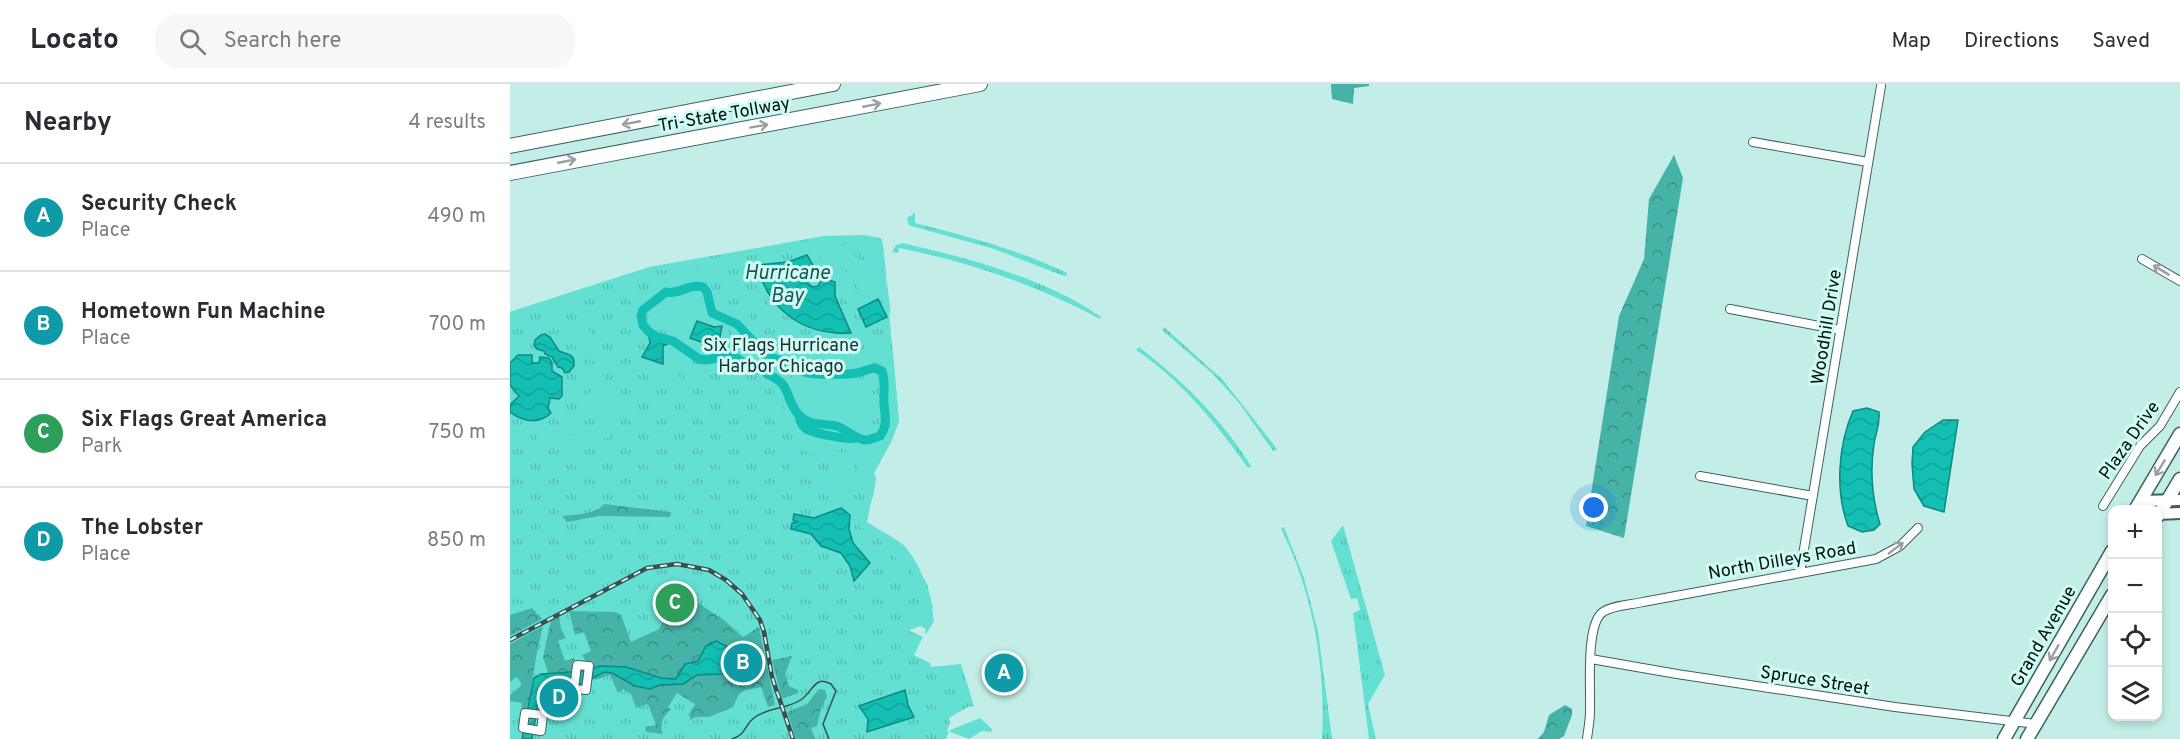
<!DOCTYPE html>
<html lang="en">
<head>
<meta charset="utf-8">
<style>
	:root { --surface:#fff; --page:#f7f7f7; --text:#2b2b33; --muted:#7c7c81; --line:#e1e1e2; --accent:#d93025 }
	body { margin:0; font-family:Overpass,sans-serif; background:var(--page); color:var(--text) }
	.controls { position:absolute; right:18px; bottom:18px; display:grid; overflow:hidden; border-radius:12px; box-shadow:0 3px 9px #0003 }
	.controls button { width:54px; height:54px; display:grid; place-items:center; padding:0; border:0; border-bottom:2px solid var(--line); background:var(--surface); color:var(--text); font:30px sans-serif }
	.you { position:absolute; left:1084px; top:424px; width:21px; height:21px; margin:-15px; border:4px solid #fff; border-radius:50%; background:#1a73e8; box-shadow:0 0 0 9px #1a73e833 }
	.badge { display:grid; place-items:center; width:39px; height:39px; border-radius:50%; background:var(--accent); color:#fff; font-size:20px; font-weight:700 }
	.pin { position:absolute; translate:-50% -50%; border:3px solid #fff; box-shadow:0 2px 6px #0006 }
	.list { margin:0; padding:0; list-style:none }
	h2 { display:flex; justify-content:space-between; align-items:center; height:78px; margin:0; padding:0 24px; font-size:26px }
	h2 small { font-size:20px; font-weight:400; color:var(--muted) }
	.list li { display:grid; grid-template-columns:39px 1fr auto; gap:18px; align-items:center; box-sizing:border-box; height:108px; padding:0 24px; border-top:2px solid var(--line) }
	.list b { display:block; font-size:22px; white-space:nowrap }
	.list p { margin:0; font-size:20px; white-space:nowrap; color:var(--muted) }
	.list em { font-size:20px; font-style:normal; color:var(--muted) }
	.icon { flex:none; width:33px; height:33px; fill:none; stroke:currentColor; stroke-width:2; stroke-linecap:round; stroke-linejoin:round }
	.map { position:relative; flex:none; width:1670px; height:655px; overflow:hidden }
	header { display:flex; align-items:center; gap:36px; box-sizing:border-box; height:84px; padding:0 30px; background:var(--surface); border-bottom:2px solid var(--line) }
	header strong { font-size:28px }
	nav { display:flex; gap:33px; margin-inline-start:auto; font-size:21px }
	.search { width:420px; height:54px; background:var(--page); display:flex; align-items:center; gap:15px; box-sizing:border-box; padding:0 21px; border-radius:24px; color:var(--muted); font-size:22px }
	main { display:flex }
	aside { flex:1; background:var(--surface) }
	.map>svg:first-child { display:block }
	.grass { fill:url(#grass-tufts) }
	.forest { fill:url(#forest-crowns) }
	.garden { fill:#64e0d3 }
	.water { fill:url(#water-waves); stroke:#0d8a81; stroke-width:1.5 }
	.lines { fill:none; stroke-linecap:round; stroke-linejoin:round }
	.canal { stroke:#12bfb2; stroke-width:9 }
	.street-casing { stroke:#3c625e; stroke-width:10 }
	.secondary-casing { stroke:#3c625e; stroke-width:14 }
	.primary-casing { stroke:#3c625e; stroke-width:15 }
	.highway-casing { stroke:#3c625e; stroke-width:16 }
	.street { stroke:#fff; stroke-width:8 }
	.secondary { stroke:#fff; stroke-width:10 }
	.primary { stroke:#fff; stroke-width:12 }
	.highway { stroke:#fff; stroke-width:14 }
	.tram { stroke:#3a504d; stroke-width:1.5 }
	.rail-casing { stroke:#3a504d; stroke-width:4.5 }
	.rail { stroke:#d0fbf5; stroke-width:2; stroke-dasharray:7; stroke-linecap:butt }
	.oneway { stroke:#9a9f9f }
	.labels { text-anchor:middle; stroke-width:6; stroke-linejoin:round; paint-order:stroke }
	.street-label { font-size:18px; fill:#02100e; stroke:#d0fbf5 }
	.park-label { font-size:18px; fill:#18312e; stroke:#d0fbf5 }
	.water-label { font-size:20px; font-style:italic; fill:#1a5751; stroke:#d0fbf5 }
</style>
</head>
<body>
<header>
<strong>Locato</strong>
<div class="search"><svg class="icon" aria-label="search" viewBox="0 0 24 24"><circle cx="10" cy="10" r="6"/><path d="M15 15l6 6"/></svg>Search here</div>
<nav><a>Map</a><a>Directions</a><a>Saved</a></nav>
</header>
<main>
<aside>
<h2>Nearby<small>4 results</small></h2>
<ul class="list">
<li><span class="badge" style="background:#0f9aa8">A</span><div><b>Security Check</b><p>Place</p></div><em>490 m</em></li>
<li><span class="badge" style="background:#0f9aa8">B</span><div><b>Hometown Fun Machine</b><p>Place</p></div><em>700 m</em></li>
<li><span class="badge" style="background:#2e9e5b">C</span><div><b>Six Flags Great America</b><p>Park</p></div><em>750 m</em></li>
<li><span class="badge" style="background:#0f9aa8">D</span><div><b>The Lobster</b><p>Place</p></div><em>850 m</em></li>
</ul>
</aside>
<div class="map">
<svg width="1670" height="655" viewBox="0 0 1670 655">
	<defs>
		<pattern id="grass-tufts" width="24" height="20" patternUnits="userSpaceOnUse" patternTransform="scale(1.5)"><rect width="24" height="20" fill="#64e0d3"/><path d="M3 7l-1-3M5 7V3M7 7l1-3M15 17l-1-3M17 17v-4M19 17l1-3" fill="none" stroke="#55bfb4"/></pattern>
		<pattern id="forest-crowns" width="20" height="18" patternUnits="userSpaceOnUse" patternTransform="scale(1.5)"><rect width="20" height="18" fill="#46b3a8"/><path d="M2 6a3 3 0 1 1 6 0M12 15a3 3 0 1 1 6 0" fill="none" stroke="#389087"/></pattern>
		<pattern id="water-waves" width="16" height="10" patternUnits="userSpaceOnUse" patternTransform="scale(1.5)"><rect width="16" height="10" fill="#12bfb2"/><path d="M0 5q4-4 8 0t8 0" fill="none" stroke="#0fa398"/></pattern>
	</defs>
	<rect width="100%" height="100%" fill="#c3eee8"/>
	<path class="grass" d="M405,129V139C457,152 509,166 557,189V191L554,192L484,165L401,142L398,140L397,134Z
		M354,151L371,154L373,162L389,337L381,358L364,389L366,395L357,438L395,462L417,500L423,524L410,542L398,546L413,553L404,571L420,579L421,583L451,580L464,622L458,623L439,634L440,639L437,647L439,648L436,655H0V228L139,183L314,152Z
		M392,159C456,173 537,195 591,233L590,235C526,201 460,178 389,164L388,169L382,168L386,161Z
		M654,243L713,296L767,365L763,367L729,319L703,290L652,246Z
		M629,263C672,296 712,335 741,382L738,384C707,340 671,296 626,266Z
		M833,441L875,591L858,620L866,655H859L843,529L850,526L847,514L841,515L821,457Z
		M774,443L794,494L808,547L822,655H812C816,584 803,508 771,445Z"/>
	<path class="forest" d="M821,0H859V2L844,4L843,20L822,15Z
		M1164,71L1173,94L1114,454L1076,442L1109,232L1134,175L1139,115Z
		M94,420L161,428L160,433L89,432L57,438L52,432C65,430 86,431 94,420Z
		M179,516H184L215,537L233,553L249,543L265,621L258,623L251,603L235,606L229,610L223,623L199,633H186L180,636V632H178L185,620L167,609L158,623L161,625C153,634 149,637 153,650L136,648L135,643L146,641L138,620L126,624L121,610L113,605L108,609L100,591L85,596V593L80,596L79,582L72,571L81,567L74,548L65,551L59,527L105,528L111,531L121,558L149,545L161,524Z
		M22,524L32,535L0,552V531Z
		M49,532L51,545L56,554L48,557L55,577L64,574L67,581V588L38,589L33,573L41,536Z
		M33,542L26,573L18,629L11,628L12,619L0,617V611L12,601L7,593L0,598V560Z
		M282,572L275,590L279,602L288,606V609L272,615L262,576Z
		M309,605L315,606L317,612L311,625L307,642L301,644L305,655H286L277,628L297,620Z
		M1055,621L1062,625V631L1054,652L1049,655H1028L1034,648L1039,631Z"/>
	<path class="garden" d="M348,152L365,154L371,157L373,162L381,232L374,214C379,203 377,190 371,180L359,177L335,158L324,164L338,193L331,196L316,188L306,165L285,174L281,167L267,171H240L226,177L198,181L186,180L144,186L143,185L314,154Z
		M340,168L352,178L371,185C379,205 374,212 355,221L335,175L336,170Z
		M184,185L195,186L208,221C215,229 225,228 234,231C244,234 255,252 256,262C257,267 254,271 251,276L221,248V233L205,225L203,212L195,199L184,196L166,206H147L151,203C164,203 177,196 184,185Z
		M77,203L78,206L57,213L56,224L43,222L0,232V228Z
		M183,203L194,206L198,223L194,224L192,231L213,237L212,242L204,243L187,237L180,254L197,260L203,267C185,269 185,261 173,253C163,247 150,245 139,244V237L150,241L157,222L146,218C159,211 170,211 183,203Z
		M70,237L90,260L87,277H80L79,289L96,293L92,297L83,299L85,297L82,294L79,295L80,268L85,263L69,244L65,248L61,247L67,238Z
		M159,259L168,266L160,276V289L176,296L182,293L186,297L185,300L159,299C151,290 151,272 154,261Z
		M266,268L278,270L290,269L316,280L343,274L352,291C318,320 292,288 260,278Z
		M383,268L389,337L381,358L364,389L366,395L363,414L355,411C342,387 347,386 356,361L368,360C374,354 379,348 381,339C382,333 379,329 377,322C375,307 383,293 373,280L364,278L351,280L354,272L358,269Z
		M259,283L272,287L286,297L308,305L339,304L348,319L355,320L359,336L349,372L320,371V367L346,370L349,365L347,363L296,353L292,357L295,361L310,365L314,370L309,378L293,365L281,376L294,391L289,394L282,390L280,384V376L277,375L285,346L282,335H280C272,319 268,311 254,297L253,295Z
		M100,303H102C103,313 110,319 111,326H101V353L94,355L28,356L24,348C33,346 44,344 52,346C59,348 64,352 71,352C93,351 96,331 91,313L78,318L76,313L81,307Z
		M319,376L344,377L345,379C340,400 336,408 314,413V409L303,410V408L308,407L323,393L324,379L318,378Z
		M348,438C360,441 385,452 395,463C412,482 421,512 424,537L416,550L415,549L416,545L410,542L397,547L396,543L419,520L412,511L414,509L402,493L404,491L400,485L396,487C381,469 372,452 350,443Z
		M470,634L482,645L481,648L472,647L459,655L440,648V646Z"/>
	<path class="water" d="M297,171L308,190L298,196V200L303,203L308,202L312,194L325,198V212L341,249C294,252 258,226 247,181L278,178Z
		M368,215L377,233L356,243L348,225Z
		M187,237L204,243L212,242L209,258L203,267L197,260L180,254Z
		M138,247L145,252L163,257L153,262V280L132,273L140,259Z
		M35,250L40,253L49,267C58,271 65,269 64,282L59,288L55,289L52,284L48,283L42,273L35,270L34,267L27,265L24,261L25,256L31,251Z
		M8,271H22V279H29L30,273L39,274L42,279V287L52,293V312L49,315L40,314L38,324L41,329C28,341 14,338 0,328V321L9,312L0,301V279Z
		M1357,324L1369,328C1370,342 1366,347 1364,360C1360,386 1362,414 1370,440L1364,446L1352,448L1338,442C1325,407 1328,361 1343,327Z
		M1433,336H1448L1434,428L1414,422L1404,405L1402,380L1403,363L1415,348Z
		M331,424L340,431L339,445L343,459L360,479L344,497L340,482L331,469L311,462L301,450L281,445L282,439L287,438L283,436L284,430L304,434Z
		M206,557L222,565L221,569L224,572L222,580L225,588L233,591L243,587L248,589L247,592L237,601L230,602L222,589L219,587L212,590L187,591L173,600L150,601L140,605L125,602L102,589L94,588L73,600L67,601L42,596L34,600L29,614L22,655H12L24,594L31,590L75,587L90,582L116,583L151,594L166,595L175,580L188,577L196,562Z
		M395,606L398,621L404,633L357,648L358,635L349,622Z"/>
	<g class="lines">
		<path class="canal" d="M262,274C275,277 286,285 298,289C306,291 343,291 351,288
			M245,286L222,271L197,276L189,275L163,257L145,252L138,247L133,241L131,232L133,226L156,208C172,211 177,199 193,203L197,208L202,229L227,240L255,270
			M353,287L364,284L372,287C376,299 373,308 374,320C375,333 378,341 370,352L358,356
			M257,290C284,301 274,317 290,332C300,342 313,339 326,342C337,345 343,354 355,356
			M289,331C290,336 291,341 295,344C300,349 338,356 346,354"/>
		<g class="street-casing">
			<path id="street" d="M1243,58L1358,78
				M1632,175L1670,197
				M1220,225L1330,246
				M1190,392L1303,412
				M1593,422L1630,362L1650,342L1670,308
				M1290,489L1371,2
				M1081,575L1167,590L1385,623L1526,640
				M67,581L79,582L76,606L64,605Z
				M15,629L33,631L31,647L13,644Z
				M1077,655C1078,646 1080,637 1080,627C1081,607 1075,540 1093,528C1103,521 1121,521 1133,518L1366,475L1390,462L1408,444"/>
		</g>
		<g class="secondary-casing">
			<path id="secondary" d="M1630,417L1670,416
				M1648,430L1670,429"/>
		</g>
		<g class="primary-casing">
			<path id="primary" d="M1625,426L1670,350
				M1648,432L1670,395
				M1494,655L1602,467
				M1517,655L1602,511"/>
		</g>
		<g class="highway-casing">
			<path id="highway" d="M0,62L323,0
				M0,89L470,0"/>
		</g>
		<use href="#street" class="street"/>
		<use href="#secondary" class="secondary"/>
		<use href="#primary" class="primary"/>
		<use href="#highway" class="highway"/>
		<path class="tram" d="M222,655C237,650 234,641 245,633C259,623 279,625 292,615C303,607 305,591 321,600L326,607L313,640L319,655"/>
		<g class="rail-casing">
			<path id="rail" d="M0,556L137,484L167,480L199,486L216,496L232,510L250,536L254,548L262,593L283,655"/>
		</g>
		<use href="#rail" class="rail"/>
	</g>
	<defs><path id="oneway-shaft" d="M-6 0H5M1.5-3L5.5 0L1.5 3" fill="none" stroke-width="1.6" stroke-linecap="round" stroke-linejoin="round" transform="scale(1.5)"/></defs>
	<g class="oneway">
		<use href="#oneway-shaft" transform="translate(362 21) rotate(-11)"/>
		<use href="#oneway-shaft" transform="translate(121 39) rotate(169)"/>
		<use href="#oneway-shaft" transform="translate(249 42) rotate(-10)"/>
		<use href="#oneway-shaft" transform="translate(57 77) rotate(-11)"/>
		<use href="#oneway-shaft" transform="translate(1651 186) rotate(-149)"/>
		<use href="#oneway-shaft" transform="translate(1650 384) rotate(121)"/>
		<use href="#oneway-shaft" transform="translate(1386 464) rotate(-37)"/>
		<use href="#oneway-shaft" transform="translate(1544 569) rotate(120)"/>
	</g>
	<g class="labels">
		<g class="street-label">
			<text transform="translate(214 30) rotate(-10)" y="6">Tri-State Tollway</text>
			<text transform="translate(1316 243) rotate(-81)" y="6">Woodhill Drive</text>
			<text transform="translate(1619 356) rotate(-55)" y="6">Plaza Drive</text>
			<text transform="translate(1272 476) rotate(-10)" y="6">North Dilleys Road</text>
			<text transform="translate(1533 552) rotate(-60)" y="6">Grand Avenue</text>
			<text transform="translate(1305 596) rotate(9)" y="6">Spruce Street</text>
		</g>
		<g class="park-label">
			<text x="271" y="267">Six Flags Hurricane<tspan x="271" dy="21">Harbor Chicago</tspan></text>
		</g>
		<g class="water-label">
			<text x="277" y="195">Hurricane<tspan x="277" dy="23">Bay</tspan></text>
		</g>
	</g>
</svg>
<div class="controls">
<button>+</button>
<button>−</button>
<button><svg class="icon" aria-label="locate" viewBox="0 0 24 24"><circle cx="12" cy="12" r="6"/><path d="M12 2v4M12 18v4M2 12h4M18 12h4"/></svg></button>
<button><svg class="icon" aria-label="layers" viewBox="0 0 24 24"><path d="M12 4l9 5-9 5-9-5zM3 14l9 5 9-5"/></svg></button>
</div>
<div class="you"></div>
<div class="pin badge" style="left:494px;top:589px;background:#0f9aa8">A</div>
<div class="pin badge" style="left:233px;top:579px;background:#0f9aa8">B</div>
<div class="pin badge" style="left:165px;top:519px;background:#2e9e5b">C</div>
<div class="pin badge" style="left:49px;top:614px;background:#0f9aa8">D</div>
</div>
</main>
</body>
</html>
